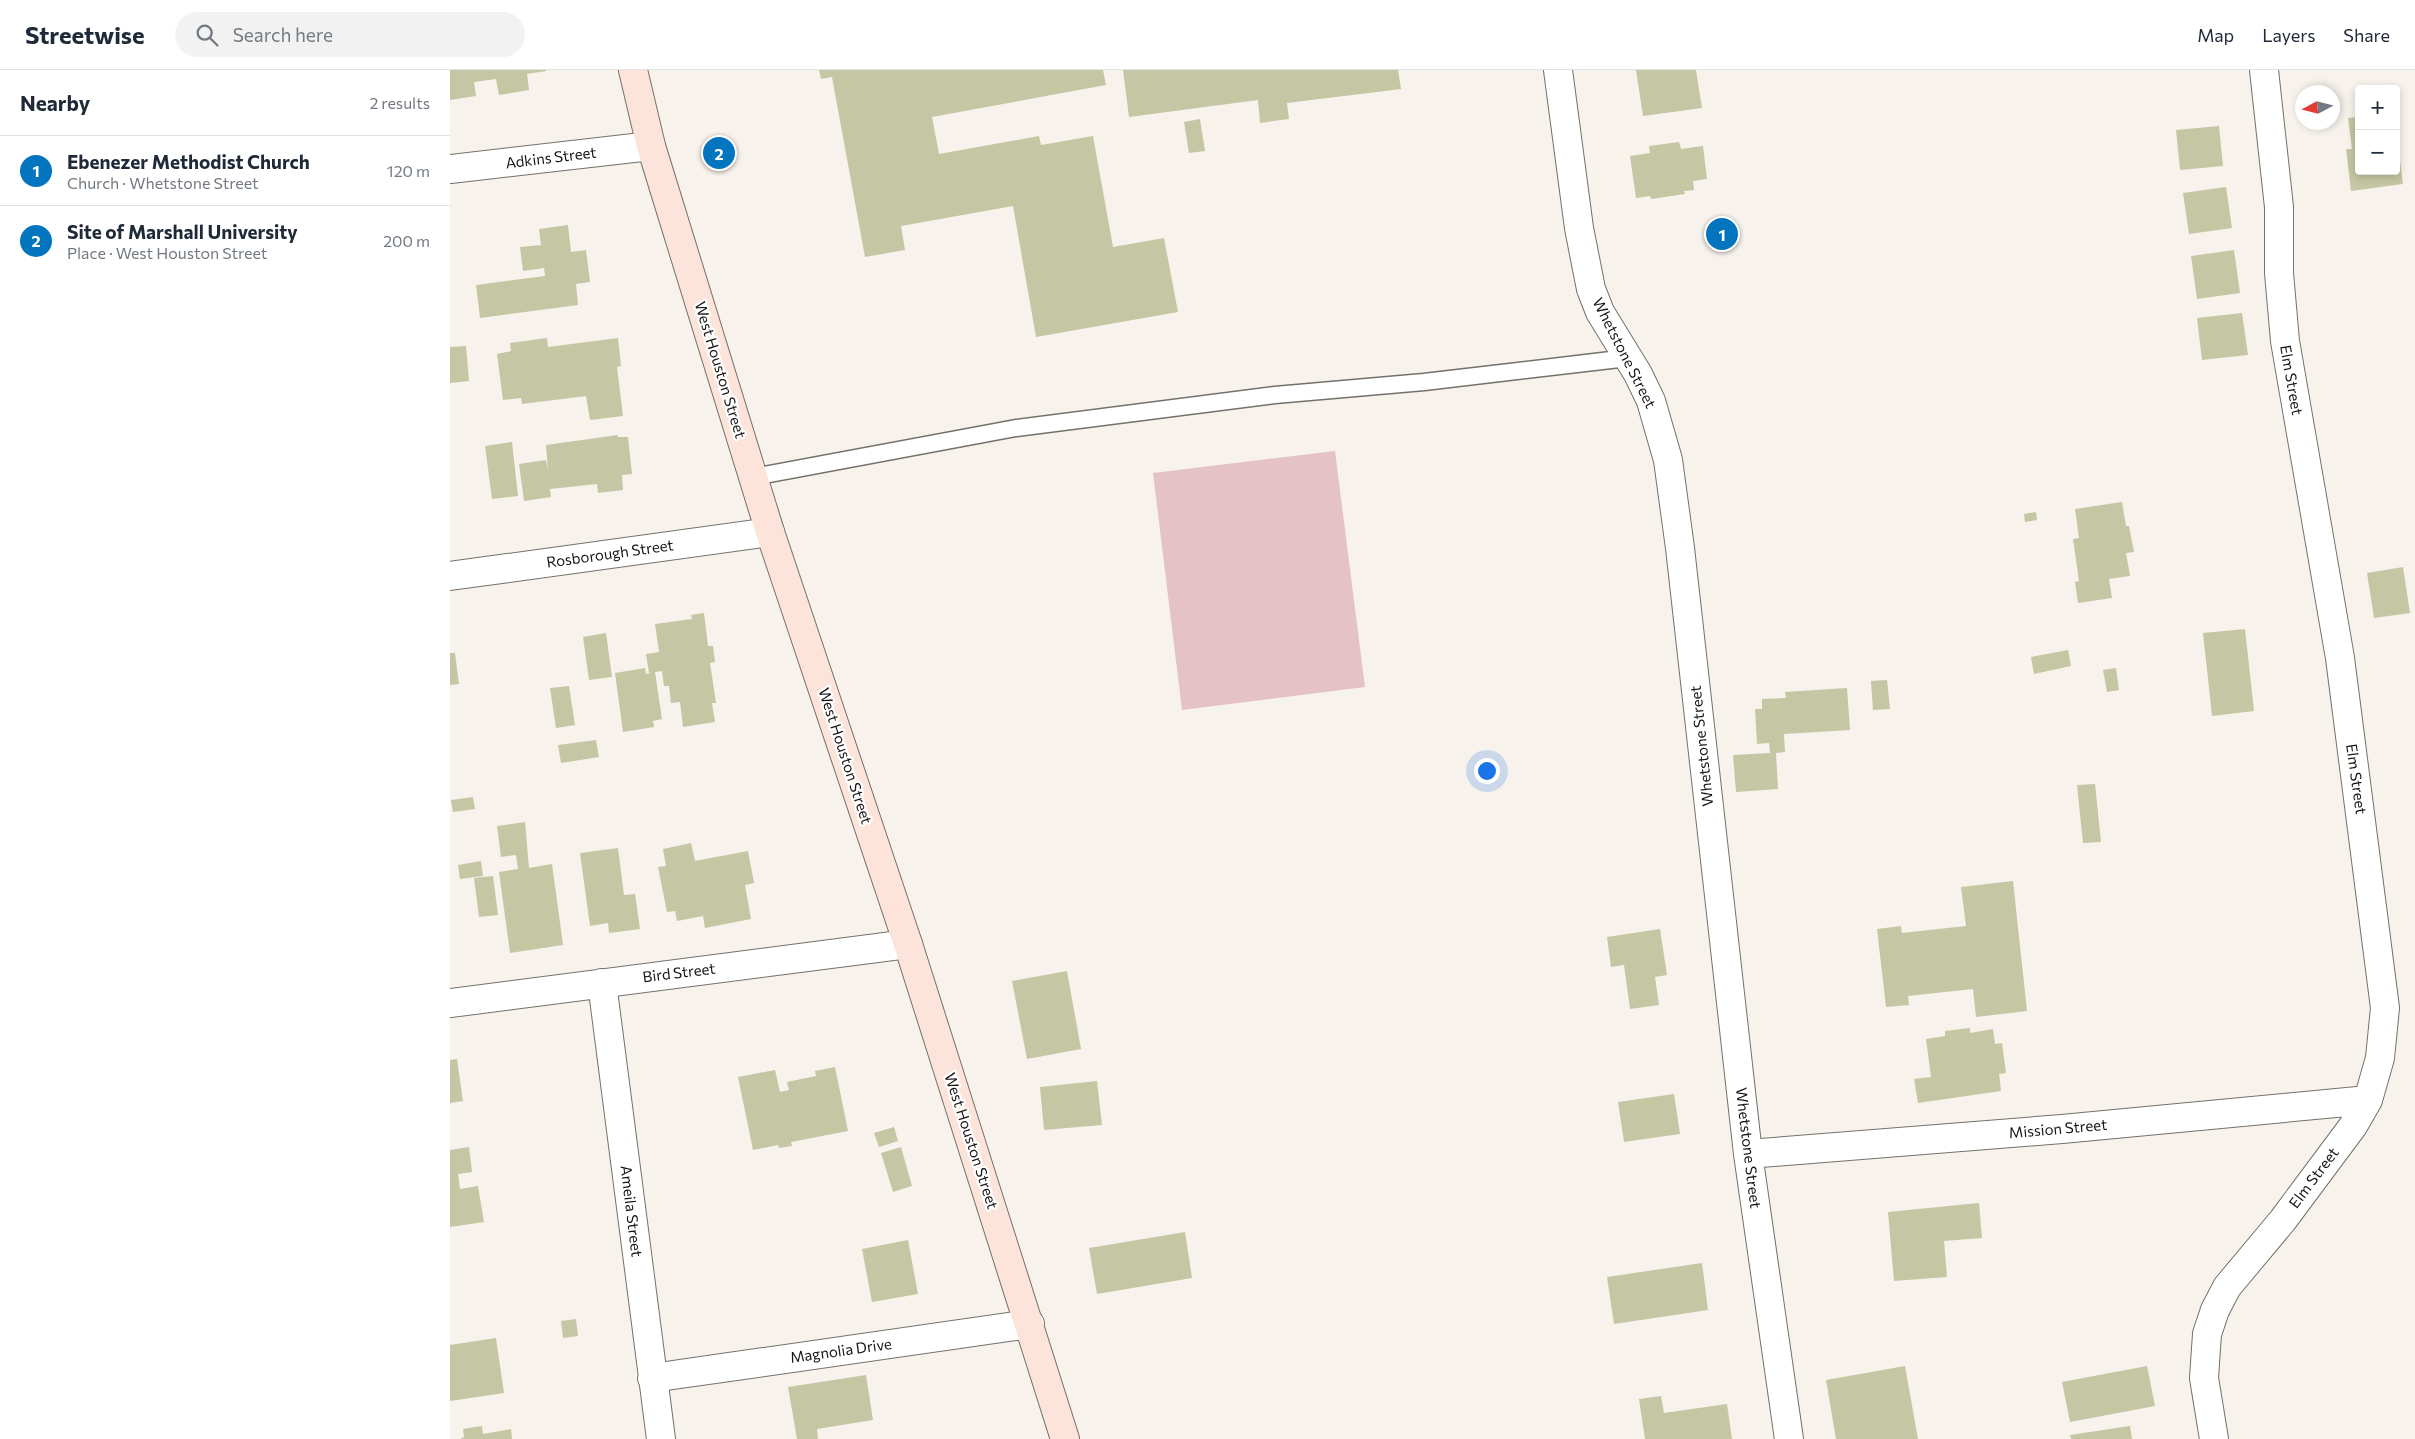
<!DOCTYPE html>
<html lang="en">
<head>
<meta charset="utf-8">
<style>
	:root { --surface:#fff; --page:#f2f2f3; --text:#1f2937; --muted:#747a83; --line:#e0e1e3; --accent:#0374be }
	body { margin:0; font-family:Commissioner,sans-serif; background:var(--page); color:var(--text) }
	.controls { position:absolute; right:15px; top:15px; display:grid; overflow:hidden; border-radius:5px; box-shadow:0 2px 8px #0003 }
	.controls button { width:45px; height:45px; display:grid; place-items:center; padding:0; border:0; border-bottom:1px solid var(--line); background:var(--surface); color:var(--text); font:25px sans-serif }
	.compass { position:absolute; left:1845px; top:15px; width:45px; height:45px; border-radius:50%; background:var(--surface); box-shadow:0 2px 8px #0003; rotate:263deg }
	.you { position:absolute; left:1036px; top:700px; width:18px; height:18px; margin:-12px; border:4px solid #fff; border-radius:50%; background:#1a73e8; box-shadow:0 0 0 8px #1a73e833 }
	.badge { display:grid; place-items:center; width:32px; height:32px; border-radius:50%; background:var(--accent); color:#fff; font-size:16px; font-weight:700 }
	.pin { position:absolute; translate:-50% -50%; border:2px solid #fff; box-shadow:0 1px 5px #0006 }
	.list { margin:0; padding:0; list-style:none }
	h2 { display:flex; justify-content:space-between; align-items:center; height:65px; margin:0; padding:0 20px; font-size:21px }
	h2 small { font-size:16px; font-weight:400; color:var(--muted) }
	.list li { display:grid; grid-template-columns:32px 1fr auto; gap:15px; align-items:center; box-sizing:border-box; height:70px; padding:0 20px; border-top:1px solid var(--line) }
	.list b { display:block; font-size:19px; white-space:nowrap }
	.list p { margin:0; font-size:16px; white-space:nowrap; color:var(--muted) }
	.list em { font-size:16px; font-style:normal; color:var(--muted) }
	.icon { flex:none; width:28px; height:28px; fill:none; stroke:currentColor; stroke-width:2; stroke-linecap:round; stroke-linejoin:round }
	.map { position:relative; flex:none; width:1965px; height:1369px; overflow:hidden }
	header { display:flex; align-items:center; gap:30px; box-sizing:border-box; height:70px; padding:0 25px; background:var(--surface); border-bottom:1px solid var(--line) }
	header strong { font-size:24px }
	nav { display:flex; gap:28px; margin-inline-start:auto; font-size:18px }
	.search { width:350px; height:45px; background:var(--page); display:flex; align-items:center; gap:12px; box-sizing:border-box; padding:0 18px; border-radius:28px; color:var(--muted); font-size:19px }
	main { display:flex }
	aside { flex:1; background:var(--surface) }
	.map>svg:first-child { display:block }
	.green { fill:#e4c2c8 }
	.building { fill:#c5c6a3 }
	.lines { fill:none; stroke-linecap:round; stroke-linejoin:round }
	.service-casing { stroke:#74706a; stroke-width:19 }
	.minor-casing { stroke:#74706a; stroke-width:30 }
	.secondary-casing { stroke:#74706a; stroke-width:30 }
	.service { stroke:#fff; stroke-width:16 }
	.minor { stroke:#fff; stroke-width:28 }
	.secondary { stroke:#fde4db; stroke-width:28 }
	.labels { text-anchor:middle; stroke-width:4.5; stroke-linejoin:round; paint-order:stroke }
	.street-label { font-size:15px; fill:#171614; stroke:#fff }
</style>
</head>
<body>
<header>
<strong>Streetwise</strong>
<div class="search"><svg class="icon" aria-label="search" viewBox="0 0 24 24"><circle cx="10" cy="10" r="6"/><path d="M15 15l6 6"/></svg>Search here</div>
<nav><a>Map</a><a>Layers</a><a>Share</a></nav>
</header>
<main>
<aside>
<h2>Nearby<small>2 results</small></h2>
<ul class="list">
<li><span class="badge">1</span><div><b>Ebenezer Methodist Church</b><p>Church · Whetstone Street</p></div><em>120 m</em></li>
<li><span class="badge">2</span><div><b>Site of Marshall University</b><p>Place · West Houston Street</p></div><em>200 m</em></li>
</ul>
</aside>
<div class="map">
<svg width="1965" height="1369" viewBox="0 0 1965 1369">
	<rect width="100%" height="100%" fill="#f7f2ec"/>
	<path class="green" d="M885,381L915,617L732,640L703,403Z"/>
	<path class="building" d="M0,0H96V1L77,4L79,20L49,25L46,9L24,12L26,26L0,30Z
		M369,0H653L656,15L482,47L489,84L589,66L591,75L643,66L663,177L714,168L728,242L586,267L563,136L451,156L455,180L415,187L382,7L371,9Z
		M673,0H948L951,19L837,33L839,49L810,53L808,30L679,47Z
		M1186,0H1246L1252,38L1193,46Z
		M1909,47V101H1946L1947,68L1953,114L1901,121L1896,79H1902L1898,48Z
		M750,49L755,81L739,83L734,52Z
		M1769,56L1773,96L1730,100L1726,60Z
		M1229,72L1231,79L1253,76L1257,109L1243,111L1244,120L1234,121L1235,124L1201,129L1200,126L1186,128L1180,86L1200,83L1199,76Z
		M1776,117L1782,158L1739,164L1733,123Z
		M118,155L121,182L136,180L140,212L126,214L128,235L30,248L26,215L95,206L94,198L73,201L70,177L91,175L89,159Z
		M1784,180L1790,223L1747,229L1741,186Z
		M1792,243L1798,285L1752,290L1747,248Z
		M97,268L98,277L168,268L171,296L167,297L173,346L140,350L136,326L72,334L71,328L53,330L47,284L61,281L60,273Z
		M16,276L19,311L0,313V277Z
		M168,365V367H178L182,404L172,405L173,420L148,423L147,414L100,419L101,427L74,431L69,394L96,390L98,401L96,375Z
		M62,372L68,426L42,429L35,376Z
		M1672,432L1676,456H1679L1684,482L1676,483L1680,506L1659,509L1662,528L1628,533L1625,512L1629,511L1623,469L1629,468L1625,439Z
		M1586,442L1587,450L1575,452L1574,444Z
		M1953,497L1960,543L1924,548L1917,503Z
		M254,543L258,576H263L265,592L260,593L266,633H262L265,652L233,657L230,632L221,633L219,616H214L212,601L199,603L196,584L209,582L205,554L242,549L241,545Z
		M1795,559L1804,641L1762,646L1753,563Z
		M156,563L162,607L139,610L133,567Z
		M1618,580L1621,596L1584,604L1581,587Z
		M0,583H5L9,614L0,615Z
		M195,598L196,604L205,602L212,649L203,651L204,657L173,662L165,603Z
		M1666,598L1669,620L1657,622L1653,600Z
		M1437,610L1440,639L1423,640L1421,611Z
		M119,616L125,655L106,658L100,618Z
		M1397,618L1400,660L1334,664L1335,682L1326,683L1328,719L1286,722L1283,685L1320,683L1319,673L1307,674L1305,639H1312V629L1336,628L1335,622Z
		M146,670L149,687L111,693L108,675Z
		M1645,714L1651,772L1633,773L1627,715Z
		M23,727L25,739L3,742L1,730Z
		M75,752L79,798L102,794L113,875L60,883L49,802L68,799L66,785L51,787L47,756Z
		M241,773L245,791L298,781L304,813L295,815L301,849L255,858L253,846L227,851L225,841L217,842L208,797L216,796L213,779Z
		M168,778L174,825L185,824L190,859L159,863L158,853L140,856L130,783Z
		M31,791L33,806L10,809L8,795Z
		M43,806L48,845L29,847L24,808Z
		M1563,811L1577,941L1526,947L1523,919L1458,926L1459,935L1436,937L1427,859L1451,856L1452,863L1516,856L1511,817Z
		M1210,859L1217,905L1205,907L1209,935L1180,939L1174,895L1161,897L1157,867Z
		M617,901L631,979L577,989L562,911Z
		M1520,958V963L1543,959L1545,974L1552,973L1556,1003L1549,1004L1551,1021L1468,1033L1464,1009L1481,1007L1476,969L1495,966V961Z
		M7,989L13,1031L0,1033V990Z
		M385,997L398,1061L341,1072L342,1076L329,1078L328,1075L303,1080L288,1007L325,1000L330,1022L339,1020L337,1012L366,1006L365,1001Z
		M647,1011L652,1055L594,1060L590,1017Z
		M1224,1024L1230,1064L1174,1072L1168,1032Z
		M444,1057L448,1071L429,1077L424,1063Z
		M19,1077L22,1102L8,1104L10,1119L28,1116L34,1152L0,1157V1080Z
		M451,1077L462,1116L443,1122L431,1083Z
		M1529,1133L1532,1168L1494,1171L1497,1207L1444,1211L1438,1142Z
		M735,1162L742,1208L647,1224L639,1178Z
		M458,1170L468,1224L422,1232L412,1179Z
		M1252,1193L1258,1240L1164,1254L1157,1207Z
		M126,1249L128,1266L113,1268L111,1251Z
		M46,1268L54,1323L0,1331V1275Z
		M1455,1296L1468,1369H1386L1376,1310Z
		M1697,1296L1705,1336L1620,1352L1612,1312Z
		M416,1305L423,1350L367,1359L368,1369H347L338,1317Z
		M1211,1326L1214,1343L1277,1334L1282,1369H1195L1189,1329Z
		M32,1356L33,1364L61,1359L62,1369H10L14,1367L13,1359Z
		M1680,1356L1682,1369H1621L1620,1365Z"/>
	<g class="lines">
		<g class="service-casing">
			<path id="service" d="M303,407L566,358L825,325L974,312L1178,288"/>
		</g>
		<g class="minor-casing">
			<path id="minor" d="M1108,0L1129,158L1141,219L1150,242L1188,304L1201,331L1218,390L1230,478L1298,1084L1339,1369
				M0,99L201,76
				M0,506L320,462
				M152,913L211,1369
				M0,933L458,874
				M1298,1084L1612,1059L1918,1030
				M202,1308L580,1254
				M1764,1369L1754,1308L1757,1264L1765,1240L1777,1217L1833,1150L1903,1056L1918,1030L1930,988L1935,938L1890,588L1835,271L1829,203V137L1814,0"/>
		</g>
		<g class="secondary-casing">
			<path id="secondary" d="M183,0L201,76L320,462L458,874L615,1369"/>
		</g>
		<use href="#service" class="service"/>
		<use href="#minor" class="minor"/>
		<use href="#secondary" class="secondary"/>
	</g>
	<g class="labels">
		<g class="street-label">
			<text transform="translate(101 88) rotate(-7)" y="5">Adkins Street</text>
			<text transform="translate(1174 283) rotate(63)" y="5">Whetstone Street</text>
			<text transform="translate(270 300) rotate(73)" y="5">West Houston Street</text>
			<text transform="translate(1841 310) rotate(80)" y="5">Elm Street</text>
			<text transform="translate(160 484) rotate(-8)" y="5">Rosborough Street</text>
			<text transform="translate(1252 676) rotate(-96)" y="5">Whetstone Street</text>
			<text transform="translate(395 686) rotate(72)" y="5">West Houston Street</text>
			<text transform="translate(1906 709) rotate(82)" y="5">Elm Street</text>
			<text transform="translate(229 903) rotate(-7)" y="5">Bird Street</text>
			<text transform="translate(1608 1059) rotate(-5)" y="5">Mission Street</text>
			<text transform="translate(521 1071) rotate(72)" y="5">West Houston Street</text>
			<text transform="translate(1298 1078) rotate(83)" y="5">Whetstone Street</text>
			<text transform="translate(1864 1108) rotate(-53)" y="5">Elm Street</text>
			<text transform="translate(181 1141) rotate(83)" y="5">Ameila Street</text>
			<text transform="translate(391 1281) rotate(-8)" y="5">Magnolia Drive</text>
		</g>
	</g>
</svg>
<div class="controls">
<button>+</button>
<button>−</button>
</div>
<svg class="compass" viewBox="-18 -18 36 36"><path d="M0-13l5 13h-10z" fill="#e53935"/><path d="M0 13l5-13h-10z" fill="#747a83"/></svg>
<div class="you"></div>
<div class="pin badge" style="left:1272px;top:164px">1</div>
<div class="pin badge" style="left:269px;top:83px">2</div>
</div>
</main>
</body>
</html>
